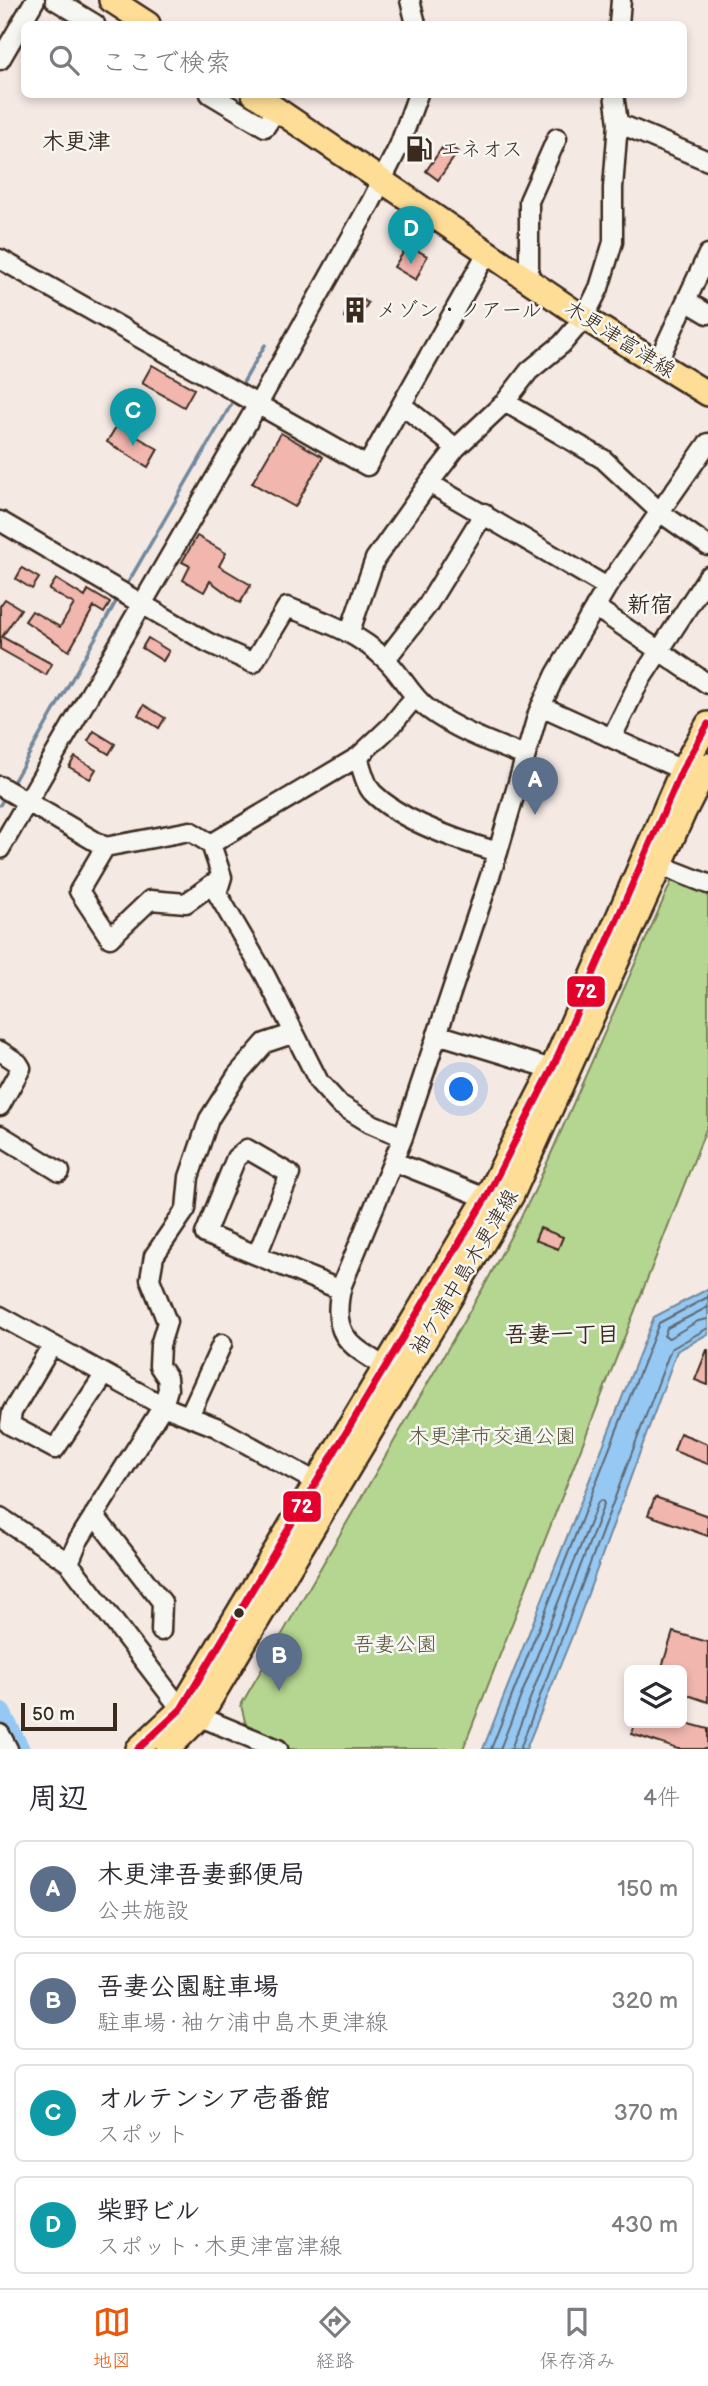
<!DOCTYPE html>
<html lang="ja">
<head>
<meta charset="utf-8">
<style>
	:root { --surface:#fff; --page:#f2f2f3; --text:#2b2b33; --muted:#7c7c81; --line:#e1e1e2; --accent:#ea580c }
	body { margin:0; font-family:"Balsamiq Sans","Klee One",sans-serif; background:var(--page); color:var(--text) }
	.controls { position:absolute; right:21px; bottom:21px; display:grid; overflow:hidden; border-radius:10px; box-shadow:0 4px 10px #0003 }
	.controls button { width:63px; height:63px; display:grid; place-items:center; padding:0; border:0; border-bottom:2px solid var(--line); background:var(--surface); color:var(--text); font:35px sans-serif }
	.scale { position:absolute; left:21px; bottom:18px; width:96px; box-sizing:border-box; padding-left:7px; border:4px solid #3b2a1e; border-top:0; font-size:19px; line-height:24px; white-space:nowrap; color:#3b2a1e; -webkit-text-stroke:5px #f6f6f2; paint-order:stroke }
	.you { position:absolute; left:462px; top:1090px; width:24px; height:24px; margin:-18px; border:5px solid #fff; border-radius:50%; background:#1a73e8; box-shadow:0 0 0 10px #1a73e833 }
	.badge { display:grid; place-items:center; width:46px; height:46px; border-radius:50%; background:var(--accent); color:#fff; font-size:23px; font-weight:700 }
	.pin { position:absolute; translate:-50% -58px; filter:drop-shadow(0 2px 4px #0008) }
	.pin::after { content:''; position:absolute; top:37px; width:24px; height:21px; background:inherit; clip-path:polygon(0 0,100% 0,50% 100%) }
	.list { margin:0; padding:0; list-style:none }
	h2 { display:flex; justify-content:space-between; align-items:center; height:91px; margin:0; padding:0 28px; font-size:30px }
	h2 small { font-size:23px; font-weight:400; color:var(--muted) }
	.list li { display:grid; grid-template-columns:46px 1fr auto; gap:21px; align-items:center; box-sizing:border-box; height:98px; margin:0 14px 14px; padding:0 14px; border:2px solid var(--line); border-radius:10px }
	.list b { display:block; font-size:26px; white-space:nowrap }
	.list p { margin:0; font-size:23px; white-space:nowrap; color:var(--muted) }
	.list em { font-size:23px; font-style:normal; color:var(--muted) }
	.icon { flex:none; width:38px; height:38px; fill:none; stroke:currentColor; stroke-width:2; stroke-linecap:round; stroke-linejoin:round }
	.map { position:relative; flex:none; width:708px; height:1749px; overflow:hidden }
	.search { position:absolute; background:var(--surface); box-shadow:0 4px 10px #0003; left:21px; right:21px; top:21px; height:77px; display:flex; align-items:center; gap:18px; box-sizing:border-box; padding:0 24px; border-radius:10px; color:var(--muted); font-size:26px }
	.sheet { height:539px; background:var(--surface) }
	nav { display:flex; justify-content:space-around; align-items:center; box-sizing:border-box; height:98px; border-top:2px solid var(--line); background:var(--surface); font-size:19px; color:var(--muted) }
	nav a { display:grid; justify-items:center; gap:4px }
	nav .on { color:var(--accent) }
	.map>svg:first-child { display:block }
	.green { fill:#b5d690; stroke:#788057; stroke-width:2 }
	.water { fill:#95c8f2; stroke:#71899d; stroke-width:2 }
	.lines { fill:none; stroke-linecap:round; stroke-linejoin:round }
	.shore { stroke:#5f6973; stroke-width:2 }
	.stream { stroke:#71899d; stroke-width:3.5 }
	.river { stroke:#95c8f2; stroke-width:23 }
	.building { fill:#f1b6ae; stroke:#3b2a1e; stroke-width:2 }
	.minor-casing { stroke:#3b2a1e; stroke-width:23 }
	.major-casing { stroke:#3b2a1e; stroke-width:28 }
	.minor { stroke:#f6f6f2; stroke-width:18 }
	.major { stroke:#fedd96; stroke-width:23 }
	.bus-1-casing { stroke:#f6f6f2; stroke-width:12 }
	.bus-1 { stroke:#e4002b; stroke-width:7 }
	.bus-dot { fill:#3b2a1e; stroke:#f6f6f2; stroke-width:2.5 }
	.labels { text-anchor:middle; stroke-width:5; stroke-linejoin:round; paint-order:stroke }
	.poi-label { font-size:21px; fill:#3b2a1e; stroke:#f6f6f2; text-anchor:start }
	.street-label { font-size:21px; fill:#3b2a1e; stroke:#f6f6f2 }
	.park-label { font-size:21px; fill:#5a553a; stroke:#f6f6f2 }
	.neighbourhood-label { font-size:23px; font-weight:bold; fill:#3b2a1e; stroke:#f6f6f2 }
	.line-badge { stroke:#f6f6f2; stroke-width:2.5 }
	.badge-label { font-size:19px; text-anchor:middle; font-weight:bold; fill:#fff }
</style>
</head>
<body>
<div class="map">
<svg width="708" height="1749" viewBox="0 0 708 1749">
	<rect width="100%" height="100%" fill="#f5e9e4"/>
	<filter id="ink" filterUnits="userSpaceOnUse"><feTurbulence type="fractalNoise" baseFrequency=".0143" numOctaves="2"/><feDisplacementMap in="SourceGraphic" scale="14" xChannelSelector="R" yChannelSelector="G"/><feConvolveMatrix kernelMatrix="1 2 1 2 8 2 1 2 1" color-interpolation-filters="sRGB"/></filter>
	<g filter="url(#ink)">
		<path class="green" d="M676,871L708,884V1124L463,1749H278L249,1738L241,1705L487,1281L535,1190Z"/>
		<path class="water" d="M708,1289V1334L677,1351L575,1629L526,1749H483L654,1317Z"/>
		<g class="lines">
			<path class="shore" d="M708,1307L667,1328L664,1336L669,1338L698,1321L708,1319
				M491,1749L659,1323L708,1297
				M500,1749L598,1502L602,1500L604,1504L511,1749
				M520,1749L671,1349L708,1328"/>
			<path class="stream" d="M240,388L265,345
				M126,586L232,403
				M11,786L117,600
				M0,805L5,796"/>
			<path class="river" d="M0,1714L18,1749"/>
		</g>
		<path class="building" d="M450,146L458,152L438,180L426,171L442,148L446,151Z
			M408,245L427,256L416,280L394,267Z
			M357,296L368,303L355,324L344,317L350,301L353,303Z
			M152,365L194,389L184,407L142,383Z
			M117,425L158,449L148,467L107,442Z
			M281,433L323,457L295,507L252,483Z
			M197,536L226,553L219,566L251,585L240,603L210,581L204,592L183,580L190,566L182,562Z
			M22,568L39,578L32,589L16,579Z
			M56,579L85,597L88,590L110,603L104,613L94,607L69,651L25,621L32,611L60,627L74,604L49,590Z
			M5,599L21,609L2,637L52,664L46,675L0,649V606Z
			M148,638L169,651L163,661L142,648Z
			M144,705L165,718L159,728L138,715Z
			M94,731L115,744L109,754L88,741Z
			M75,757L96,769L90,779L69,767Z
			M540,1228L563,1237L558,1249L535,1240Z
			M707,1350H708V1385L695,1380Z
			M680,1433L708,1444V1464L674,1451Z
			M655,1497L708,1516V1536L648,1515Z
			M673,1632L708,1642V1702L682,1693V1670H661Z
			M635,1723H686L708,1729V1749H678L632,1734Z"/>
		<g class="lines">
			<g class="minor-casing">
				<path id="minor" d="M55,0L95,24
					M410,0L416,24
					M619,24L621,0
					M0,60L35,0
					M210,94L265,127L277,109
					M618,123L708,161
					M0,259L367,466L487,253
					M529,280V201L557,138
					M686,301L708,314
					M658,361L708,254
					M505,402L603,459L661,513L708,546
					M402,405L456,448
					M429,483L607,587
					M0,521L207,642L253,663L287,607C323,621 357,632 386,660C402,675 410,695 428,709C456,730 492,743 525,756
					M595,607L708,684
					M350,631L375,559L429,483L456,448L505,402L529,371L562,344L584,318L599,288L613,242V188L618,123L614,94
					M386,659L427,606L484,513
					M541,706L682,770
					M612,737L639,682L708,576
					M358,757C362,768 365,785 373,793C401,821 460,841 498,852
					M0,786L105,847L190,831L211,844L222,877L217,893L265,975L319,1082L339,1104L370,1123L403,1137
					M211,844L358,757L392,725L414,698
					M105,847L79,891L110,938L150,900L186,903L222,877
					M0,849L257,406L371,202L399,146L418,94
					M649,861L708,884
					M437,1034L552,1069
					M0,1051L18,1063L21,1068L0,1106
					M0,1135L60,1172
					M395,1162L486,1198
					M257,1255L290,1174L247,1149L236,1158L205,1234L341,1290
					M0,1316L163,1406L216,1427L318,1483
					M52,1345L12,1412L10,1425L55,1449L105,1374
					M396,1374C355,1347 328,1341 342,1285L403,1137L498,852L538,713L556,674L607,587L708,443
					M189,1416L222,1344
					M94,1515L162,1602L161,1631
					M0,1517L69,1563
					M0,1734L8,1749
					M278,1749L181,1709L69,1563L78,1541L163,1406L168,1389L167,1378L159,1366L160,1345L167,1322L150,1279L154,1256L186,1209L189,1177L209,1119L237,1075L265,1043L292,1034"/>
			</g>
			<g class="major-casing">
				<path id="major" d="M111,0L148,24
					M254,94L584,318L708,394
					M138,1749L181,1709L486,1198L552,1069L682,770L708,724
					M168,1749L199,1718L512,1195L684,812L708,765"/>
			</g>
			<use href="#minor" class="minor"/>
			<use href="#major" class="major"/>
			<g class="bus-1-casing">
				<path id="bus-1" d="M138,1749L181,1709L486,1198L552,1069L682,770L708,724"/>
			</g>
			<use href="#bus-1" class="bus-1"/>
		</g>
	</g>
	<defs>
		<g id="fuel-bare" transform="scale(2.1)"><path d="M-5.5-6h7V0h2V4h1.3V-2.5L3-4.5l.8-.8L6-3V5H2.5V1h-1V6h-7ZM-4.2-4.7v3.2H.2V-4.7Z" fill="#3b2a1e" stroke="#f6f6f2" stroke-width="2.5" paint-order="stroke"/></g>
		<g id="building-bare" transform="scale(2.1)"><path d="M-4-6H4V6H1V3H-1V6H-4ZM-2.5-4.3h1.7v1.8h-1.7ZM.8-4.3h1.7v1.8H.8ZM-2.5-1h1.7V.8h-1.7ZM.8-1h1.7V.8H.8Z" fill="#3b2a1e" stroke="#f6f6f2" stroke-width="2.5" paint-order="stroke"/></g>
	</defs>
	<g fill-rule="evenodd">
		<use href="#fuel-bare" x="419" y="149"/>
		<use href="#building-bare" x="355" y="310"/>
	</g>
	<circle class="bus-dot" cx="239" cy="1613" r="6"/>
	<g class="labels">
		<g class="poi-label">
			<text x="440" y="156">エネオス</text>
			<text x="376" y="317">メゾン・ノアール</text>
		</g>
		<g class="street-label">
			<text transform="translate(620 339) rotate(32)" y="7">木更津富津線</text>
			<text transform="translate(464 1272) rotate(-59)" y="7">袖ケ浦中島木更津線</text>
		</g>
		<g class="park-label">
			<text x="492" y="1443">木更津市交通公園</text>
			<text x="395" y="1651">吾妻公園</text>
		</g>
		<g class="neighbourhood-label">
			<text x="76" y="149">木更津</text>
			<text x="650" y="612">新宿</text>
			<text x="562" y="1342">吾妻一丁目</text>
		</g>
	</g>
	<g class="line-badge">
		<rect x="566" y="975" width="40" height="33" rx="7" fill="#e4002b"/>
		<rect x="282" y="1490" width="40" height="33" rx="7" fill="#e4002b"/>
	</g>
	<g class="badge-label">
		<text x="586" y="998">72</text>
		<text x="302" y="1513">72</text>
	</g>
</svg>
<div class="controls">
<button><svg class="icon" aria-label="layers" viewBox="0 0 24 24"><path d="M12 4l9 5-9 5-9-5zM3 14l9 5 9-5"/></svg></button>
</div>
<div class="scale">50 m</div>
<div class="you"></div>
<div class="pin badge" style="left:535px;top:815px;background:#5c6f8a">A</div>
<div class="pin badge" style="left:279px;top:1691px;background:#5c6f8a">B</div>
<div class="pin badge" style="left:133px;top:446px;background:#0f9aa8">C</div>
<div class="pin badge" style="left:411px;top:264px;background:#0f9aa8">D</div>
<div class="search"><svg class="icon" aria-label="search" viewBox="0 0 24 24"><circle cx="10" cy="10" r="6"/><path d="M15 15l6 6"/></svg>ここで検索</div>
</div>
<section class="sheet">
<h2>周辺<small>4件</small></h2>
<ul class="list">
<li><span class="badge" style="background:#5c6f8a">A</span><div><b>木更津吾妻郵便局</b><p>公共施設</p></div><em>150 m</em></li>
<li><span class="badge" style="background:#5c6f8a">B</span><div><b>吾妻公園駐車場</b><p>駐車場 · 袖ケ浦中島木更津線</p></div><em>320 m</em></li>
<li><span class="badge" style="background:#0f9aa8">C</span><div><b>オルテンシア壱番館</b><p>スポット</p></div><em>370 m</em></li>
<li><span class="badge" style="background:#0f9aa8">D</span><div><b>柴野ビル</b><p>スポット · 木更津富津線</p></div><em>430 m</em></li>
</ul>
</section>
<nav>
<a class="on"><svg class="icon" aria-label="map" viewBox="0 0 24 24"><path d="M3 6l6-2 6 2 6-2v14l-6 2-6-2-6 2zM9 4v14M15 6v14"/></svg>地図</a>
<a><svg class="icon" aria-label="directions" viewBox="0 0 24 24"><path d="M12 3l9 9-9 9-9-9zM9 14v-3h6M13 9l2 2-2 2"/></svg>経路</a>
<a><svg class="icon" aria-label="saved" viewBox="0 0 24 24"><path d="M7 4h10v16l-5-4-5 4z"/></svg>保存済み</a>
</nav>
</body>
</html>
